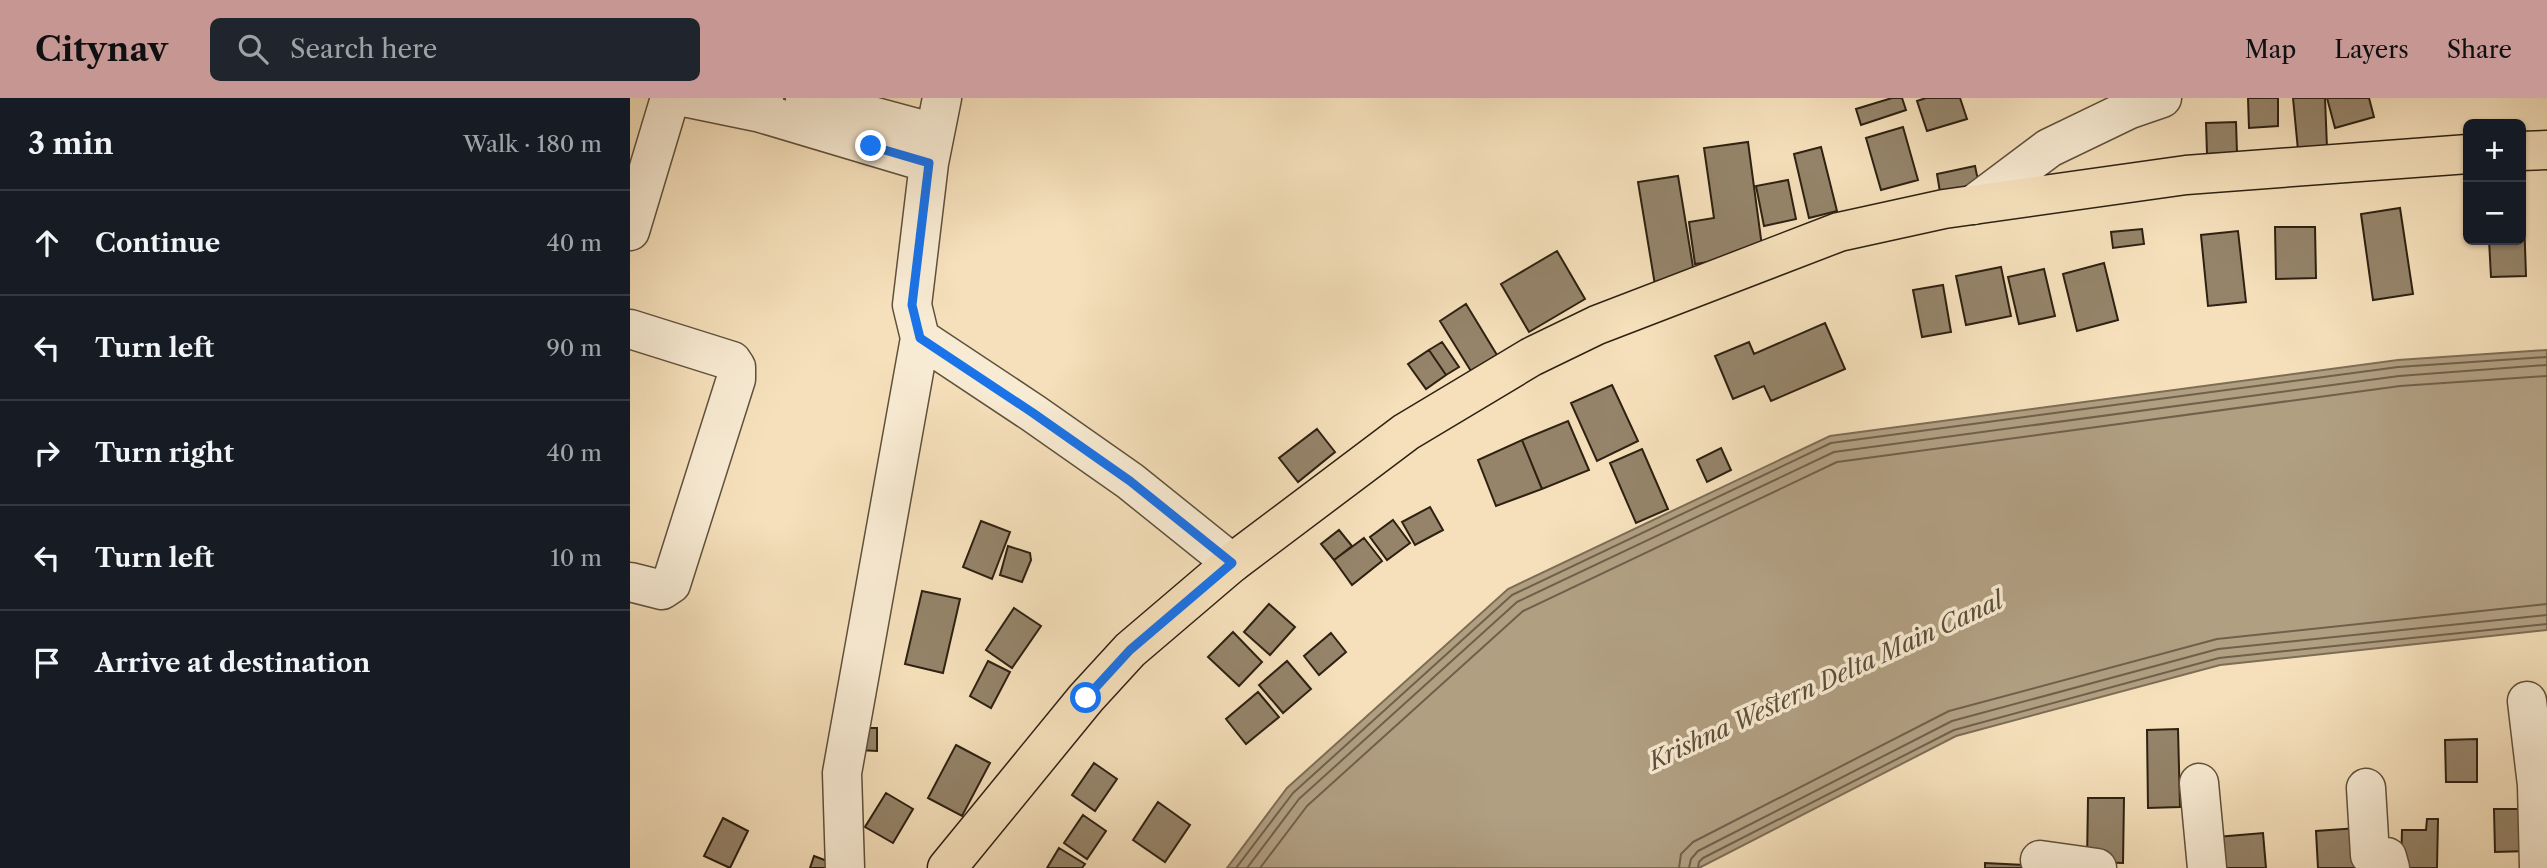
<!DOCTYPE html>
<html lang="en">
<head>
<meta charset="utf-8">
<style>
	:root { --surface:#171b24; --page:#20242c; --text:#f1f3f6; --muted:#9ea1a6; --line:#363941; --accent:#c59692 }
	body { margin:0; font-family:"Libre Caslon Text",serif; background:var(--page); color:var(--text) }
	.controls { position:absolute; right:21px; top:21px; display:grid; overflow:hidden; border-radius:10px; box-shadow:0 2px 5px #0004 }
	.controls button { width:63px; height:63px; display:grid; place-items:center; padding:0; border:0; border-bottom:2px solid var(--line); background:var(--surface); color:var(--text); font:35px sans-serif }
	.stop { position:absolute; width:21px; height:21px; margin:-16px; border:5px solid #1a73e8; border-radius:50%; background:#fff }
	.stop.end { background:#1a73e8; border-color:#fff; box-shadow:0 2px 7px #0008 }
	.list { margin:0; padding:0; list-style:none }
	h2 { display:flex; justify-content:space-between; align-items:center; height:91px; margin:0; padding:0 28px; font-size:30px }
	h2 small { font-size:23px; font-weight:400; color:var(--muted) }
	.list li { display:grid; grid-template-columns:46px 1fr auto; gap:21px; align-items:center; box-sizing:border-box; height:105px; padding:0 28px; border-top:2px solid var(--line) }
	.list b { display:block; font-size:26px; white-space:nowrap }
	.list em { font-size:23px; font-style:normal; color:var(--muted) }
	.icon { flex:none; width:38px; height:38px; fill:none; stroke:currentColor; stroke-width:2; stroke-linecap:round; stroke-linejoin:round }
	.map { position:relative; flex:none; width:1917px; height:770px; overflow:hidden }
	header { display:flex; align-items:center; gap:42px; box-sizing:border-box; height:98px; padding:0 35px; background:var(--accent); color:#111 }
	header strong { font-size:33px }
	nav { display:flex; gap:38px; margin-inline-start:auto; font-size:24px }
	.search { width:490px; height:63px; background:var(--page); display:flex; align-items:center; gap:18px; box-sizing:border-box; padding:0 24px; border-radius:10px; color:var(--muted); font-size:26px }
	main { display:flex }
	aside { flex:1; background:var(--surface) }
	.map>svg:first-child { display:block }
	.water { fill:#b19f82; stroke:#7d6d55; stroke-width:2 }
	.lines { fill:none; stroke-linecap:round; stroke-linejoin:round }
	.shore { stroke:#70604a; stroke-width:2 }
	.building { fill:#95846a; stroke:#2e2112; stroke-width:2 }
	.minor-casing { stroke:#60513c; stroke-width:41 }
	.major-casing { stroke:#2e2112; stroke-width:41 }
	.minor { stroke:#f8ebd3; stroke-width:38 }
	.major { stroke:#f5e0bb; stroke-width:38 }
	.route { stroke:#1a73e8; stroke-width:9 }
	.labels { text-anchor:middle; stroke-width:7; stroke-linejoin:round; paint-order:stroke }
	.water-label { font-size:24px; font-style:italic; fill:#5c4d39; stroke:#f8ebd3 }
</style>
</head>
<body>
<header>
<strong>Citynav</strong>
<div class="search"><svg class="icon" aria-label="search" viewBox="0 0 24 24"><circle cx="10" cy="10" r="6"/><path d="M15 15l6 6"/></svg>Search here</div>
<nav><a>Map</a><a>Layers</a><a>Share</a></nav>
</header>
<main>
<aside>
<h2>3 min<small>Walk · 180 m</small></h2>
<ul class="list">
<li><svg class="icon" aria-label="ahead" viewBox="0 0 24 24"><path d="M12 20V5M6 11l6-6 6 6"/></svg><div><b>Continue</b></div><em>40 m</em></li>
<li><svg class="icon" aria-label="left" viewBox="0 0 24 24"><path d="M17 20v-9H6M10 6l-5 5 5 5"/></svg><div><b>Turn left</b></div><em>90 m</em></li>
<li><svg class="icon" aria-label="right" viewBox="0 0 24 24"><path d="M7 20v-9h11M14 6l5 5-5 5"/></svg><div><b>Turn right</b></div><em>40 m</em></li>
<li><svg class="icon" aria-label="left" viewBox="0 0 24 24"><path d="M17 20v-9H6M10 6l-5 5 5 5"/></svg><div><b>Turn left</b></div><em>10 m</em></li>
<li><svg class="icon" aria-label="arrive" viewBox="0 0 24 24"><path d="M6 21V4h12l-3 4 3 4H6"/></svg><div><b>Arrive at destination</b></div></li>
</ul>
</aside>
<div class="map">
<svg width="1917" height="770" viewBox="0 0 1917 770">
	<rect width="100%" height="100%" fill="#f5e0bb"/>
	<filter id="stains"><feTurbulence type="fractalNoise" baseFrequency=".00286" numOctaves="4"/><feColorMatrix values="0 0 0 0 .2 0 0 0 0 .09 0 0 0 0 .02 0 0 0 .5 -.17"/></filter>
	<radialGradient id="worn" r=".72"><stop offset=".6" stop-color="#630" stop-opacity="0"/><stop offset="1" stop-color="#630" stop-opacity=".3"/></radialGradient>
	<path class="water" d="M1917,252V532L1590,567L1326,638L1069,770H597L657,690L878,491L1200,338L1768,262Z"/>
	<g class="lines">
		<path class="shore" d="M606,770L663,695L882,497L1201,345L1768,269L1917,259
			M617,770L669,701L887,504L1204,354L1769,278L1917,267
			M630,770L677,708L893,513L1207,364L1770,288L1917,278
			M1049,770L1051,756L1063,744L1319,613L1587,541L1917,506
			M1059,770L1061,761L1068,753L1322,623L1588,551L1917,517
			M1068,770L1069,764L1073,760L1324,632L1589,560L1917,526"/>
	</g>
	<path class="building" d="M1262,0H1272L1276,12L1231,27L1226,11Z
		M1296,0H1330L1337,21L1297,33L1287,3Z
		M1618,0H1648V28L1619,30Z
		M1663,0H1695L1697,50L1668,52Z
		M1697,0H1739L1744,19L1705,30Z
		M1606,24L1607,55L1577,56L1576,25Z
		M1273,29L1288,82L1251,92L1236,40Z
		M1118,44L1133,156L1065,166L1059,124L1084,120L1074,50Z
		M1191,49L1207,113L1179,120L1164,56Z
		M1345,68L1350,92L1311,100L1307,76Z
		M1048,78L1065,181L1025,187L1008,84Z
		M1158,82L1166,121L1134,128L1126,88Z
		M1770,110L1783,196L1743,202L1731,116Z
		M1891,119H1894L1896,178L1861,179L1859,142H1891Z
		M1645,129H1685L1686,180L1646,181Z
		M1512,131L1514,146L1483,150L1481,134Z
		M1608,133L1616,204L1578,208L1571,137Z
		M927,153L955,201L899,234L871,186Z
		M1474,165L1488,222L1447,233L1433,176Z
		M1371,169L1381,218L1336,227L1326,178Z
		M1414,171L1425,218L1389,226L1378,179Z
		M1313,187L1321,234L1292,239L1283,192Z
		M836,206L870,262L844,278L810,223Z
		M1195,225L1215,271L1141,303L1134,288L1103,301L1085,258L1119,244L1124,256Z
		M812,244L829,269L816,277L799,252Z
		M799,252L816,277L796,291L778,266Z
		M982,287L1008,343L967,363L941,305Z
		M938,323L959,372L912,391L892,342Z
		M687,331L705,354L668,384L649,360Z
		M892,342L912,391L866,408L848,362Z
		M1091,350L1101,372L1077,384L1067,362Z
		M1012,351L1038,411L1006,425L980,365Z
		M800,409L813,432L785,447L772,424Z
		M763,422L780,445L757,462L740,439Z
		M351,423L380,434L362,481L333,469Z
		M709,432L722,448L704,462L691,446Z
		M734,440L752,463L722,487L704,462Z
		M378,448L400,455L401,462L392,484L370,477Z
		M292,493L330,501L313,575L275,566Z
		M639,506L665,529L640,557L614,534Z
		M384,510L411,528L382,570L356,552Z
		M603,534L632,564L609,588L578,559Z
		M701,535L716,554L689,577L674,558Z
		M358,563L380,574L361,610L340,598Z
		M657,563L681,591L653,615L629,587Z
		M628,594L649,619L616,646L596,621Z
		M229,630H247V653L228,652Z
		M1548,631L1550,709L1518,710L1517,632Z
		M1847,641V684H1816L1815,642Z
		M326,647L360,665L332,718L298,700Z
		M464,665L487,681L465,713L442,697Z
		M256,695L283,711L263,745L235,729Z
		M1458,700H1494L1493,765L1457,764Z
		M528,704L560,727L535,764L503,742Z
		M1864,711H1898L1899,753L1865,754Z
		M453,717L476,733L457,761L434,745Z
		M93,720L118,733L100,770L74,758Z
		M1797,721H1808L1807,770H1771L1772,732H1796Z
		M1728,730L1746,770H1688L1686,733Z
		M1633,735L1636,770H1590L1587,739Z
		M429,750L455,766L452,770H417Z
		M184,758L208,767L207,770H180Z
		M1355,765L1394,767L1393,770H1355Z"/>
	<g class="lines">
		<g class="minor-casing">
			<path id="minor" d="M58,0L131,15
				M134,0L131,15L299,65
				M175,0L305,35
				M312,0L299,65L282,207L290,240L403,315L500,383L602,465
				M1343,107L1419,50L1500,11L1532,0
				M0,133L40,0
				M0,231L102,263L106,269V281L41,486L32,492L0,484
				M1897,603L1907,687L1909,770
				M1569,685L1577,770
				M1736,690L1740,757L1757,759L1760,770
				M1410,762L1467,770
				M215,770L212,675L290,240"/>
		</g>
		<g class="major-casing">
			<path id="major" d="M1891,53L1917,52
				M317,770L456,600L500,552L602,465L776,334L901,259L967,227L1209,134L1314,111L1556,77L1838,56"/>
		</g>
		<use href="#minor" class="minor"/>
		<use href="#major" class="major"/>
	</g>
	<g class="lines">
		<path class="route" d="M241,48L299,65L282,207L290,240L403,315L500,383L602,465L500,552L456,600"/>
	</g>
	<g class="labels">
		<g class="water-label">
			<text transform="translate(1196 583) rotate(-25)" y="8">Krishna Western Delta Main Canal</text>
		</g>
	</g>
	<rect width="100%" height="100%" filter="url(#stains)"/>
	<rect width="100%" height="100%" fill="url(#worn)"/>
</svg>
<div class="controls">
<button>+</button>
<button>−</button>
</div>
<div class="stop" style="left:456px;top:600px"></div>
<div class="stop end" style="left:241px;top:48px"></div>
</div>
</main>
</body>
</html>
